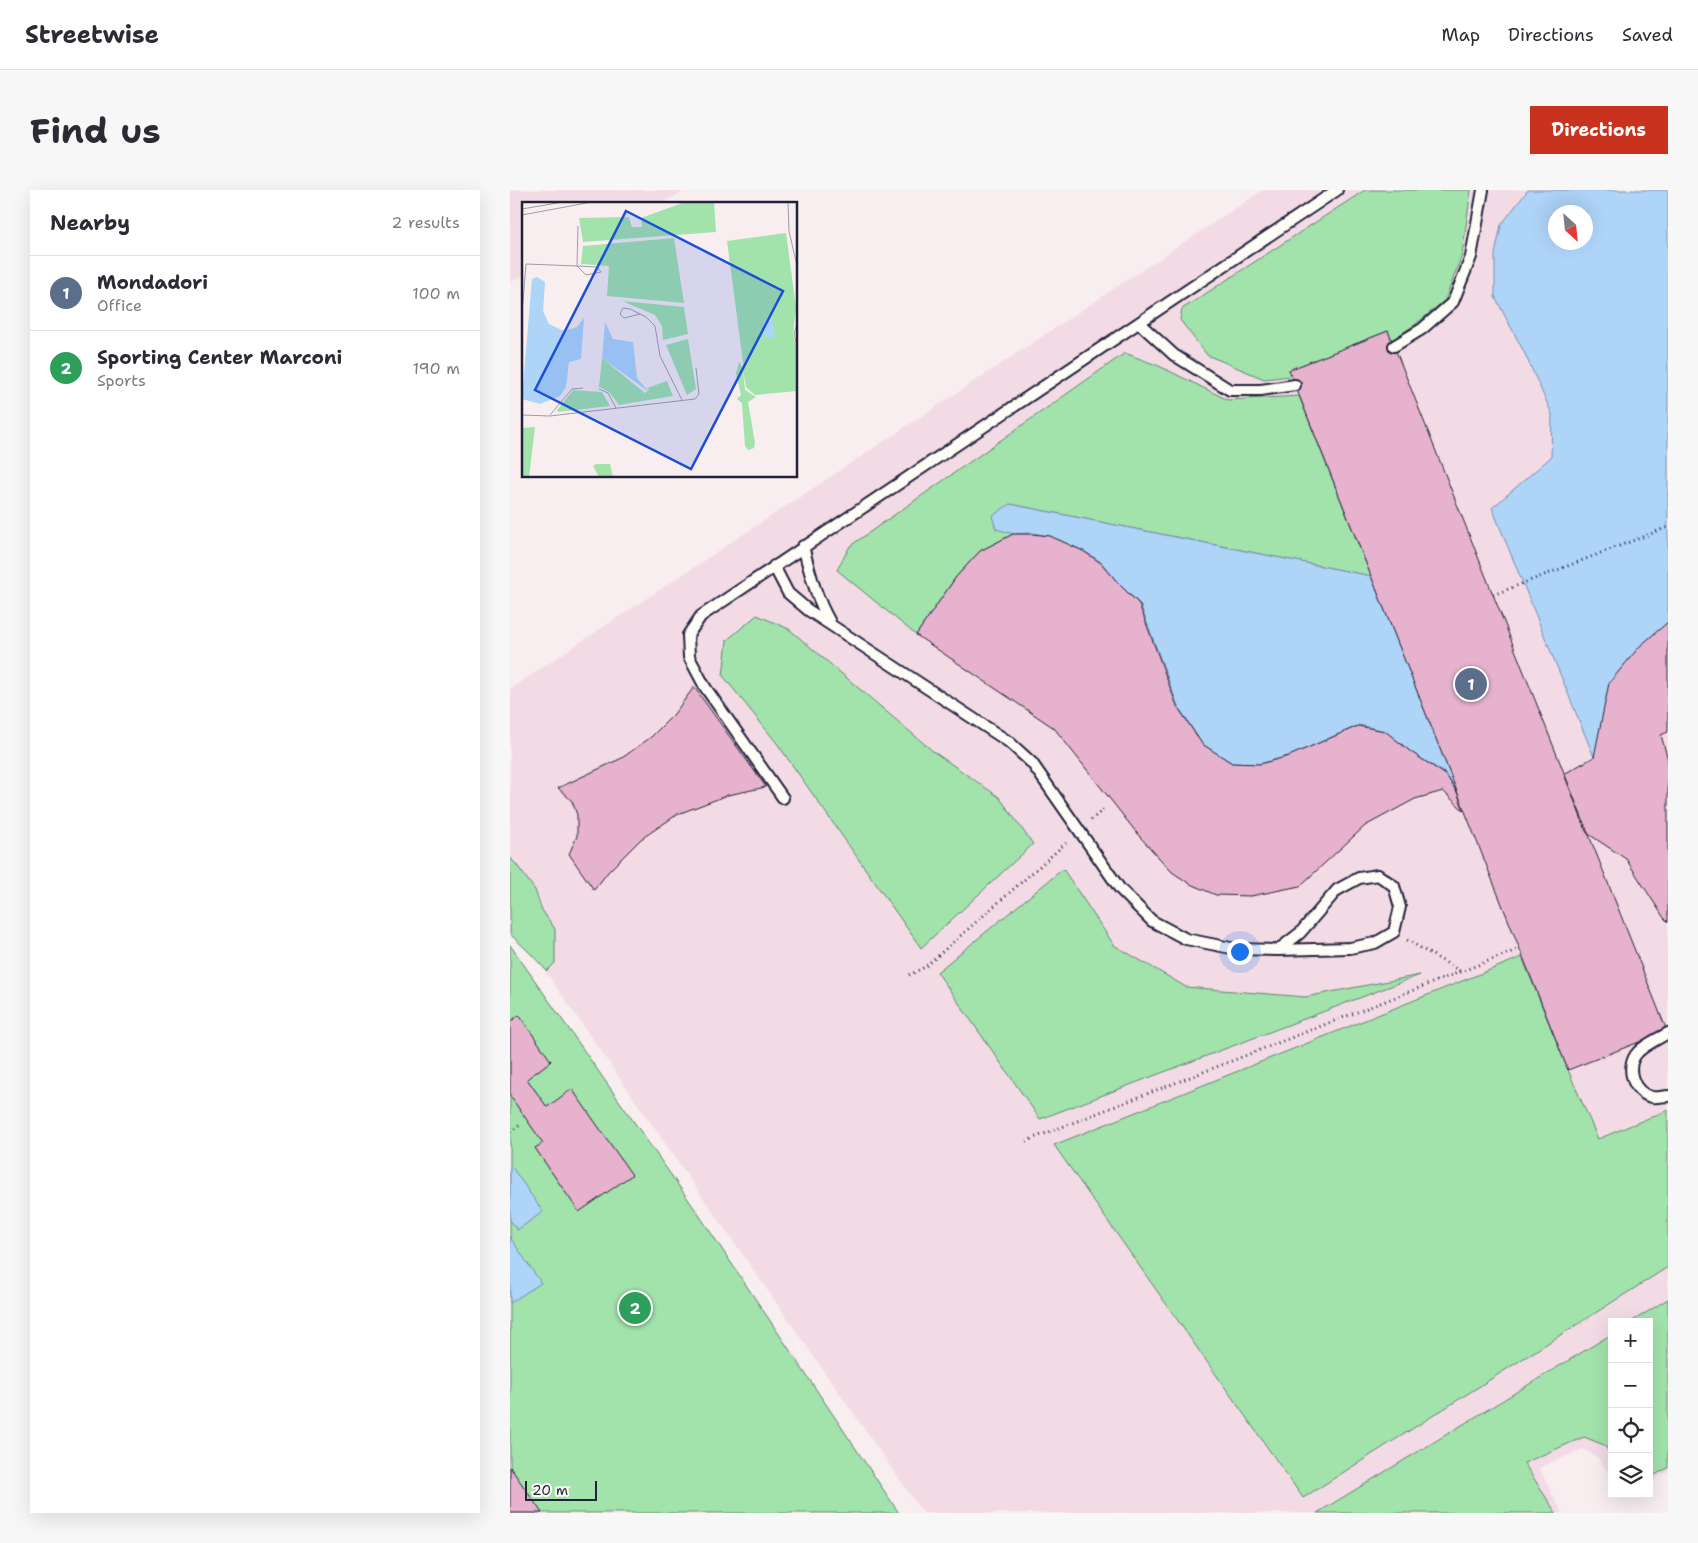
<!DOCTYPE html>
<html lang="en">
<head>
<meta charset="utf-8">
<style>
	:root { --surface:#fff; --page:#f7f7f7; --text:#2b2b33; --muted:#7c7c81; --line:#e1e1e2; --accent:#c8321e }
	body { margin:0; font-family:"Shantell Sans",sans-serif; background:var(--page); color:var(--text) }
	.controls { position:absolute; right:15px; bottom:15px; display:grid; overflow:hidden; border-radius:0px; box-shadow:0 5px 20px #0002 }
	.controls button { width:45px; height:45px; display:grid; place-items:center; padding:0; border:0; border-bottom:1px solid var(--line); background:var(--surface); color:var(--text); font:25px sans-serif }
	.compass { position:absolute; left:1038px; top:15px; width:45px; height:45px; border-radius:50%; background:var(--surface); box-shadow:0 5px 20px #0002; rotate:153deg }
	.scale { position:absolute; left:15px; bottom:12px; width:72px; box-sizing:border-box; padding-left:5px; border:2px solid #22223b; border-top:0; font-size:14px; line-height:18px; white-space:nowrap; color:#22223b; -webkit-text-stroke:4px #fdfcf7; paint-order:stroke }
	.you { position:absolute; left:729px; top:761px; width:18px; height:18px; margin:-12px; border:4px solid #fff; border-radius:50%; background:#1a73e8; box-shadow:0 0 0 8px #1a73e833 }
	.badge { display:grid; place-items:center; width:32px; height:32px; border-radius:50%; background:var(--accent); color:#fff; font-size:16px; font-weight:700 }
	.pin { position:absolute; translate:-50% -50%; border:2px solid #fff; box-shadow:0 1px 5px #0006 }
	.list { margin:0; padding:0; list-style:none }
	h2 { display:flex; justify-content:space-between; align-items:center; height:65px; margin:0; padding:0 20px; font-size:21px }
	h2 small { font-size:16px; font-weight:400; color:var(--muted) }
	.list li { display:grid; grid-template-columns:32px 1fr auto; gap:15px; align-items:center; box-sizing:border-box; height:75px; padding:0 20px; border-top:1px solid var(--line) }
	.list b { display:block; font-size:19px; white-space:nowrap }
	.list p { margin:0; font-size:16px; white-space:nowrap; color:var(--muted) }
	.list em { font-size:16px; font-style:normal; color:var(--muted) }
	.icon { flex:none; width:28px; height:28px; fill:none; stroke:currentColor; stroke-width:2; stroke-linecap:round; stroke-linejoin:round }
	.map { position:relative; flex:none; width:1158px; height:1323px; overflow:hidden; border-radius:0px }
	header { display:flex; align-items:center; gap:30px; box-sizing:border-box; height:70px; padding:0 25px; background:var(--surface); border-bottom:1px solid var(--line) }
	header strong { font-size:24px }
	nav { display:flex; gap:28px; margin-inline-start:auto; font-size:18px }
	.intro { display:flex; align-items:center; justify-content:space-between; box-sizing:border-box; height:120px; padding:0 30px }
	h1 { margin:0; font-size:35px }
	.button { padding:12px 22px; border-radius:0px; background:var(--accent); color:#fff; font-size:18px; font-weight:700 }
	main { display:flex; gap:30px; padding:0 30px }
	aside { flex:1; background:var(--surface); border-radius:0px; box-shadow:0 5px 20px #0002 }
	.map>svg:first-child { display:block }
	.built { fill:#f3dbe5; fill-rule:evenodd }
	.green { fill:#a2e2ab; stroke:#628273 }
	.water { fill:#aed4f8; stroke:#768dac; fill-rule:evenodd }
	.building { fill:#e6b2cd; stroke:#22223b }
	.lines { fill:none; stroke-linecap:round; stroke-linejoin:round }
	.service-casing { stroke:#22223b; stroke-width:14 }
	.path { stroke:#22223b; stroke-width:3; stroke-dasharray:1 4; stroke-linecap:butt }
	.service { stroke:#fdfcf7; stroke-width:10 }
	.inset-road { fill:none; stroke:#a29ca7; stroke-width:1 }
	.view { fill:#1d4ed8; fill-opacity:0.15; stroke:#1d4ed8; stroke-width:2.5 }
	.inset-edge { fill:none; stroke:#22223b; stroke-width:2.5 }
</style>
</head>
<body>
<header>
<strong>Streetwise</strong>
<nav><a>Map</a><a>Directions</a><a>Saved</a></nav>
</header>
<div class="intro"><h1>Find us</h1><a class="button">Directions</a></div>
<main>
<aside>
<h2>Nearby<small>2 results</small></h2>
<ul class="list">
<li><span class="badge" style="background:#5c6f8a">1</span><div><b>Mondadori</b><p>Office</p></div><em>100 m</em></li>
<li><span class="badge" style="background:#2e9e5b">2</span><div><b>Sporting Center Marconi</b><p>Sports</p></div><em>190 m</em></li>
</ul>
</aside>
<div class="map">
<svg width="1158" height="1323" viewBox="0 0 1158 1323">
	<rect width="100%" height="100%" fill="#f8edef"/>
	<filter id="ink" filterUnits="userSpaceOnUse"><feTurbulence type="fractalNoise" baseFrequency=".02" numOctaves="2"/><feDisplacementMap in="SourceGraphic" scale="10" xChannelSelector="R" yChannelSelector="G"/><feConvolveMatrix kernelMatrix="1 2 1 2 8 2 1 2 1" color-interpolation-filters="sRGB"/></filter>
	<g filter="url(#ink)">
		<path class="built" d="M0,0H177L150,14H14V85L0,92Z
			M753,0H1158V1282L1139,1292V1132H1102V1287L1088,1268L1073,1259L1029,1278L1052,1323H413L0,731V499ZM1046,22H1076V52H1046Z"/>
		<path class="green" d="M855,0H961L952,65L935,110L906,134L882,150L878,141L779,180L781,186L754,189L697,165L670,130L672,119Z
			M615,163L649,176L718,210L789,206L861,386L500,314L504,344L470,361L446,387L406,445L327,380L340,356Z
			M247,425L279,439L424,562L489,607L523,654L411,758L266,552L213,486L217,450Z
			M0,668L6,674L25,700L32,720L45,739V773L37,781L19,762L0,744Z
			M553,679L604,755L676,797L795,807L910,785L530,929L427,782Z
			M0,755L187,1022L389,1323H0Z
			M1012,767L1058,880L1088,949L1158,920V1077L793,1308L544,955Z
			M1158,1109V1278L1139,1288V1132H1121Z
			M1102,1144V1266L1094,1255L1074,1247L1014,1273L1046,1323H807Z"/>
		<path class="water" d="M1018,0H1158V432L1084,567L982,318L1041,267L1042,224L1014,162L985,107V64L991,35ZM1046,22H1076V52H1046Z
			M500,314L861,386L948,604L936,584L901,562L875,541L849,535L779,566L750,574L722,573L692,554L668,516L630,414L609,394L591,372L574,361L540,346L522,343L504,344L486,339L482,326Z
			M2,977L33,1022L7,1040L0,1030V978Z
			M0,1047L31,1093L0,1113Z"/>
		<path class="building" d="M878,141L1157,841L1058,880L779,180Z
			M503,344H522L540,346L573,361L591,373L609,394L629,414L667,516L692,554L722,573L750,574L779,566L848,536L875,541L901,562L936,585L948,604L954,621L933,601L905,609L855,636L790,696L741,706L706,705L680,694L662,682L630,647L544,538L406,445L446,387L470,361Z
			M1158,432V542L1151,545L1158,570V732L1154,728L1116,669L1077,643L1054,584L1084,567L1099,493L1130,456Z
			M184,497L256,597L218,605L168,624L131,649L98,682L84,700L59,664L67,646V625L62,611L48,598L112,568L141,547L164,524Z
			M9,825L41,871L17,889L37,917L62,899L122,985L69,1022L25,958L33,953L0,906V832Z
			M0,1277L32,1323H0Z"/>
		<g class="lines">
			<g class="service-casing">
				<path id="service" d="M629,133L664,165L720,200H751L785,195
					M884,156L912,139L943,112L961,67L973,0
					M293,356C300,383 306,408 320,432
					M264,376L278,403L298,420L499,552L522,573L610,699L642,731L676,749L726,759L768,760L840,758L865,753L884,742L890,717L884,696L868,685L849,688L827,700L790,743L768,760
					M273,608L195,497L179,467L178,445L191,426L827,0
					M1158,843C1148,849 1136,854 1128,862C1114,877 1123,903 1142,907C1147,908 1153,906 1158,906"/>
			</g>
			<path class="path" d="M983,405L1158,337
				M581,630L594,619
				M897,750L950,781
				M399,785L415,777L556,653
				M0,942L10,935
				M516,951L1009,759"/>
			<use href="#service" class="service"/>
		</g>
	</g>
	<g transform="translate(12 12)">
		<rect width="275" height="275" fill="#f8edef"/>
		<path d="M163,0H192L194,30L61,40L57,16L107,15L110,25H120L119,16ZM264,31L274,105L271,133L275,147V189L233,193L224,185L221,169L223,188L234,195L226,200L233,241L232,246L226,248L223,244L220,201L215,197L219,193L214,171L217,160L222,168L205,39ZM152,36L162,101L85,94L87,64L59,62L61,44ZM100,99L162,105L166,132L141,138L140,124L133,113ZM166,137L174,187L165,193L144,143ZM80,156L123,191L127,188L125,186L145,179L151,194L97,203L87,190L77,185ZM51,188L80,190L88,204L36,210L35,208ZM13,225L7,275H0V226ZM74,262H88L91,275H77L71,264Z" fill="#a2e2ab"/>
		<path d="M15,75L23,80L21,109L27,122L42,129L55,125L62,116L59,157L47,160L44,185L38,194L18,202L0,197L10,77ZM250,116L253,135L243,136L241,117ZM83,120L91,137L111,140L115,176L127,190L80,156Z" fill="#aed4f8"/>
		<path class="inset-road" d="M266,0L267,29L275,64M0,7L41,0M0,13L70,0M55,64L75,65L79,70L64,73ZM0,111L4,62L55,64L56,24M118,112L102,116L98,112L101,106L108,107L124,115L133,124L138,154L160,198M275,122L272,132L275,144M77,187L86,191L94,206M0,213L28,214L173,197L177,192L174,166M28,213L50,187L61,186"/>
		<path class="view" d="M104,9L261,89L169,267L13,188Z"/>
		<rect width="275" height="275" class="inset-edge"/>
	</g>
</svg>
<div class="controls">
<button>+</button>
<button>−</button>
<button><svg class="icon" aria-label="locate" viewBox="0 0 24 24"><circle cx="12" cy="12" r="6"/><path d="M12 2v4M12 18v4M2 12h4M18 12h4"/></svg></button>
<button><svg class="icon" aria-label="layers" viewBox="0 0 24 24"><path d="M12 4l9 5-9 5-9-5zM3 14l9 5 9-5"/></svg></button>
</div>
<svg class="compass" viewBox="-18 -18 36 36"><path d="M0-13l5 13h-10z" fill="#e53935"/><path d="M0 13l5-13h-10z" fill="#7c7c81"/></svg>
<div class="scale">20 m</div>
<div class="you"></div>
<div class="pin badge" style="left:961px;top:494px;background:#5c6f8a">1</div>
<div class="pin badge" style="left:125px;top:1118px;background:#2e9e5b">2</div>
</div>
</main>
</body>
</html>
